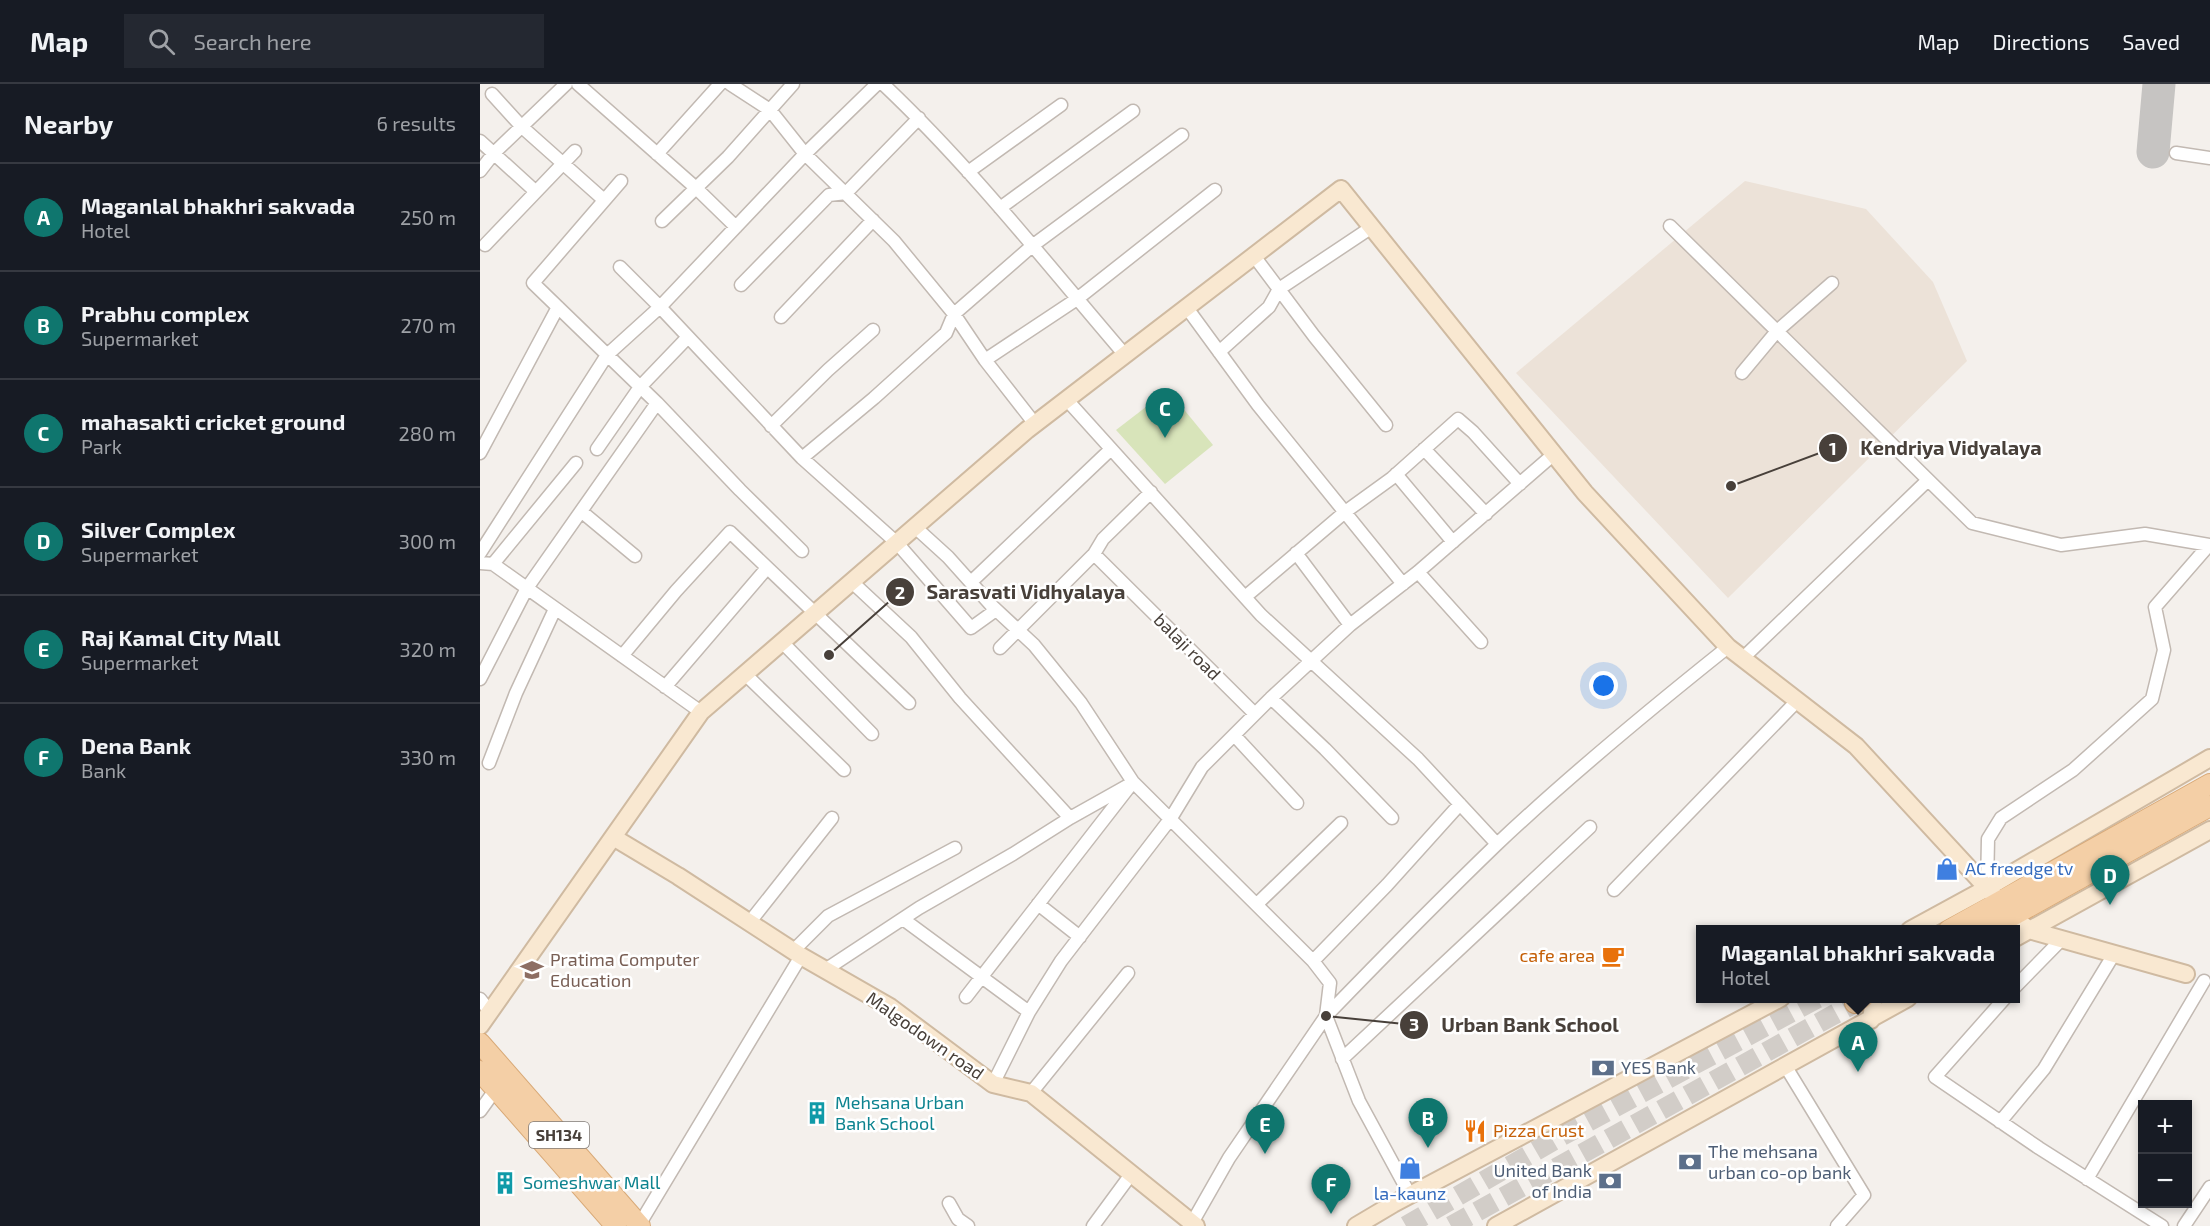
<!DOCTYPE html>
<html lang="en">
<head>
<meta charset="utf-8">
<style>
	:root { --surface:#171b24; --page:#242831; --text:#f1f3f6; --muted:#9ea1a6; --line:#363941; --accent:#0f766e }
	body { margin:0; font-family:"Exo 2",sans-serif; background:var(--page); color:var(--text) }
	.controls { position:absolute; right:18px; bottom:18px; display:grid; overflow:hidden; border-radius:0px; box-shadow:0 3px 9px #0003 }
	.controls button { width:54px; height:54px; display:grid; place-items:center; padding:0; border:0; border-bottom:2px solid var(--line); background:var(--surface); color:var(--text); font:30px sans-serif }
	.you { position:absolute; left:1124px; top:602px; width:21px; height:21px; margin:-15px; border:4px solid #fff; border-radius:50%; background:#1a73e8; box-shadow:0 0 0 9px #1a73e833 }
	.badge { display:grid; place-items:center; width:39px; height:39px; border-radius:50%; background:var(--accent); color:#fff; font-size:20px; font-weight:700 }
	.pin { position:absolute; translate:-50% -50px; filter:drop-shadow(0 2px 3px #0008) }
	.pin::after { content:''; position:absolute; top:32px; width:21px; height:18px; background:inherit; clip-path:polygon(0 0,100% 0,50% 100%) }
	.popup { position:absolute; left:1216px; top:841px; width:324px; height:78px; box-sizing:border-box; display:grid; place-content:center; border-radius:0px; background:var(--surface); filter:drop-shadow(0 2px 4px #0005); font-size:20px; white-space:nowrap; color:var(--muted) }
	.popup b { font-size:22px; color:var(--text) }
	.popup::after { content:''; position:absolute; left:50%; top:100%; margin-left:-12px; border:12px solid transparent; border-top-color:var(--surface) }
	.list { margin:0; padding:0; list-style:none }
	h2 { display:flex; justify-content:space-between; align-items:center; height:78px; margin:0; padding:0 24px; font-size:26px }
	h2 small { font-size:20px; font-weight:400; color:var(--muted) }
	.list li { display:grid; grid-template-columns:39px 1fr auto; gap:18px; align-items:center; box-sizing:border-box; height:108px; padding:0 24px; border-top:2px solid var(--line) }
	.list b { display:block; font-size:22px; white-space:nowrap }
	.list p { margin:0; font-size:20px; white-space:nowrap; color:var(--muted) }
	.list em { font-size:20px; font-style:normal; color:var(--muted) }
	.icon { flex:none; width:33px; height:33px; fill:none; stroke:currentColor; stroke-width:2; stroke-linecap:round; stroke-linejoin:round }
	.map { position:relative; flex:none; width:1730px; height:1142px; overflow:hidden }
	header { display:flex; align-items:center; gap:36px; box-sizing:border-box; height:84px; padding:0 30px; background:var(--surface); border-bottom:2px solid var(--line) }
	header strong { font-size:28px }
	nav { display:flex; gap:33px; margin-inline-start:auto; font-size:21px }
	.search { width:420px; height:54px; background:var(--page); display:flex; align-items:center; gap:15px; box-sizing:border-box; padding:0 21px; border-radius:0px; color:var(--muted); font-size:22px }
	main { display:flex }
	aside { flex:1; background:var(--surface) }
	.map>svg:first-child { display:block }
	.education { fill:#ece2d8 }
	.green { fill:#d8e4ba }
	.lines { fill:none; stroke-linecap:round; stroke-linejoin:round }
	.taxiway { stroke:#c6c4c2; stroke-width:33 }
	.primary-tunnel { stroke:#d2cdc8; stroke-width:20; stroke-dasharray:20 10; stroke-linecap:butt }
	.street-casing { stroke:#c2b9b2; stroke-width:15 }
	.secondary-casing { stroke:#cfbaa1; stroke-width:20 }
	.primary-casing { stroke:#d8a977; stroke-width:22 }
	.street { stroke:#fff; stroke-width:12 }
	.secondary { stroke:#f9e8d1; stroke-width:16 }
	.primary { stroke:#f4cfa6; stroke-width:20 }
	.labels { text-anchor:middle; stroke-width:5; stroke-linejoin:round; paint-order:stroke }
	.shield { fill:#fff; stroke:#7f7975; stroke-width:1.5 }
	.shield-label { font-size:16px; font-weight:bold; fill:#48403a }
	.street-label { font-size:18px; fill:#48403a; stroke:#fff }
	.shop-label { font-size:18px; fill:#366cbe; stroke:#fff; text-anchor:start }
	.food-label { font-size:18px; fill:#c56008; stroke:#fff; text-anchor:end }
	.education-label { font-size:18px; fill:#785e54; stroke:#fff; text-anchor:start }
	.service-label { font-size:18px; fill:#4e5e75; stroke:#fff; text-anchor:start }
	.culture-label { font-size:18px; fill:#0d838f; stroke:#fff; text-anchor:start }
	.leader { fill:none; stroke:#48403a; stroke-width:2 }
	.callout-dot { fill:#48403a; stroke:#fff; stroke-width:2 }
	.mark-label { font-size:18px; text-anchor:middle; font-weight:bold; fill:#fff }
	.callout-label { font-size:20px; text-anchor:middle; font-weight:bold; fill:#48403a; stroke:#fff; stroke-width:5; stroke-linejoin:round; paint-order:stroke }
</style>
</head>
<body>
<header>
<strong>Map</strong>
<div class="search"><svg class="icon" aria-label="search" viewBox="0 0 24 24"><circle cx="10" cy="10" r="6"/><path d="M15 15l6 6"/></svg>Search here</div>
<nav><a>Map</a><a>Directions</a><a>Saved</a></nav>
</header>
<main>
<aside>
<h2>Nearby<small>6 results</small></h2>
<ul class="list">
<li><span class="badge">A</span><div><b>Maganlal bhakhri sakvada</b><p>Hotel</p></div><em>250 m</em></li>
<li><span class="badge">B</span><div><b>Prabhu complex</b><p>Supermarket</p></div><em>270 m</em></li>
<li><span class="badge">C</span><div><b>mahasakti cricket ground</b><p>Park</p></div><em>280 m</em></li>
<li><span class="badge">D</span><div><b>Silver Complex</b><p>Supermarket</p></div><em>300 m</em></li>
<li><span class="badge">E</span><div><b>Raj Kamal City Mall</b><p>Supermarket</p></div><em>320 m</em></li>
<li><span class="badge">F</span><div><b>Dena Bank</b><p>Bank</p></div><em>330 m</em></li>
</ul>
</aside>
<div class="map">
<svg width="1730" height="1142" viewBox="0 0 1730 1142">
	<rect width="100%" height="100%" fill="#f4f0ec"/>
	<path class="education" d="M1265,97L1386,125L1453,198L1487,277L1248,514L1036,289Z"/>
	<path class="green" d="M688,306L733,361L685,400L636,346Z"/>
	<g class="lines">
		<path class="taxiway" d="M1673,68L1679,0"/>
		<path class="primary-tunnel" d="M926,1142L1078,1054L1338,914
			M971,1142L1375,919"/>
		<g class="street-casing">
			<path id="street" d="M98,0L216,104L256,143
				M250,0L290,26L325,70L414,157L474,230L505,276L555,340
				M397,0L325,70L180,223L322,374L417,459L491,544L516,526
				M403,0C491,83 566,179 645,271
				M12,10L42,43L124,116
				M0,57L55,107
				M1696,69L1730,74
				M177,70L240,0
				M0,87L14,69L86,0
				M488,88L581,21
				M141,97L53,199L177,319L260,406L322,467
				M520,124L653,27
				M182,137L248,73L313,0
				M1190,142L1492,439L1581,461L1665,450L1730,461
				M5,161L95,67
				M774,172L834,252L906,341
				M261,201L349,111L366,109L439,34
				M707,224L778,321L923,500
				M301,233L393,136
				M739,268L789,223L799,205L892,143
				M505,276L597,215L735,106
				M1262,289L1297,247L1352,199
				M587,316L781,531L938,675L1017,760
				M291,342L348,286L393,246
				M117,365L160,303L208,253
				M944,365L1006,430
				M0,369L78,223
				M322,374L394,314L466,249L474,230L552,162L702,51
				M916,390L973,458
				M102,428L155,472
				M435,443L468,473L511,521L554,561L601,619L653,698L833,877L850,899L846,932L749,1074L712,1139
				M0,469L127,271L180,223L140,183
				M816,469L870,541
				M614,470L775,630
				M0,479L13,480L221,628
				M13,480L96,379
				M938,488L1001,558
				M491,498L630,366
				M765,513L865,428L912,394L978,335L993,348L1040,400
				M302,558L392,650
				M520,564L614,470L623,455L671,408
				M142,572L196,507L250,448L429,619
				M1263,574L1448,396
				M265,590L364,686
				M0,595L47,504L177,319
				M185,603L287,484
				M791,614L845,665L912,734
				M754,651L817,719
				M9,679L36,609L75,525
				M590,734L647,702
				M1507,804L1508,755L1521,734L1593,686L1672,615L1684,566L1675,523L1729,461
				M1134,806L1317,617
				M558,820L600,853
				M777,820L861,739
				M423,835L549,928
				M269,839L352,734
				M313,867L348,832L475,764
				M833,877L907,801L980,720
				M345,886L439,824L533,770L590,734L480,614L431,553L372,498
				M1535,903L1582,855
				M486,913L653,698
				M1525,914L1455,993L1559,1064L1682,1142
				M0,915L10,928
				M862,975L1110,743
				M1306,983L1384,1111L1357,1142
				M513,1000L549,928L581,877L691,734L722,683L791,614L870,541L938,488L1074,370
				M551,1009L648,889
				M0,1027L18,1002
				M1520,1038L1564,985L1634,870
				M1607,1095L1724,897
				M930,1111L879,1017L846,932C902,874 958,817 1016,761C1090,691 1169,626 1248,563
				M469,1119L478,1135L488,1142
				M159,1141L321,872
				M613,1142L652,1089
				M1704,1142L1730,1103"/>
		</g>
		<g class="secondary-casing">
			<path id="secondary" d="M133,753L198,792L321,872L410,923L513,1000L551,1009L716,1142
				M1430,846L1507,804L1730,674
				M1535,854L1730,746
				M1391,936L1394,914
				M0,942L221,628L547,346L861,105L1105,409L1248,563L1376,662L1532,831L1549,846L1706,890
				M876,1142L913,1120L1301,914
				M1016,1142L1428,914"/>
		</g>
		<g class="primary-casing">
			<path id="primary" d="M1469,846L1730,700
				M1507,846L1730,722
				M1375,919L1383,914
				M0,959L160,1142
				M0,987L136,1142"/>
		</g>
		<use href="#street" class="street"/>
		<use href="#secondary" class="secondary"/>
		<use href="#primary" class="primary"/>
	</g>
	<defs>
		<g id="shop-bare" transform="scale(1.8)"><path d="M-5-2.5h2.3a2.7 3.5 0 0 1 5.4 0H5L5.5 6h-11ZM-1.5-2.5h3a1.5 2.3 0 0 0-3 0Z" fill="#3f7fe0" stroke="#fff" stroke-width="2.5" paint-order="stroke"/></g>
		<g id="cafe-bare" transform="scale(1.8)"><path d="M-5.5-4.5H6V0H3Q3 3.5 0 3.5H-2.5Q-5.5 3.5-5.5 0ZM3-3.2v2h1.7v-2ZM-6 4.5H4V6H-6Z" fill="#e8710a" stroke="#fff" stroke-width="2.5" paint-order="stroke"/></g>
		<g id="school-bare" transform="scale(1.8)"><path d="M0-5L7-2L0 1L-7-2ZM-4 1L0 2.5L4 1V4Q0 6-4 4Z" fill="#8d6e63" stroke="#fff" stroke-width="2.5" paint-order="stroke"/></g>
		<g id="bank-bare" transform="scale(1.8)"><path d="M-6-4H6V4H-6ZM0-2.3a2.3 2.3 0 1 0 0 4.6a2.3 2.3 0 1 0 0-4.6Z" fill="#5c6f8a" stroke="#fff" stroke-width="2.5" paint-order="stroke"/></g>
		<g id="building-bare" transform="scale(1.8)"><path d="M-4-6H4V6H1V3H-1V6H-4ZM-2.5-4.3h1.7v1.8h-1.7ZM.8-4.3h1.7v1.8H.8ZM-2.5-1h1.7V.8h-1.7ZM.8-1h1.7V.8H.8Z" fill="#0f9aa8" stroke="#fff" stroke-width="2.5" paint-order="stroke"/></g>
		<g id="restaurant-bare" transform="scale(1.8)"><path d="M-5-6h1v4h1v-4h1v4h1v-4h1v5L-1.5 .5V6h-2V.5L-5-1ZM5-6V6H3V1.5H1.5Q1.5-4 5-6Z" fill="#e8710a" stroke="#fff" stroke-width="2.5" paint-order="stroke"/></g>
	</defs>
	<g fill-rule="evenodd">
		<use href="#shop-bare" x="1467" y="785"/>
		<use href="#cafe-bare" x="1133" y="872"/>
		<use href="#school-bare" x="52" y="886"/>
		<use href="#bank-bare" x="1123" y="984"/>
		<use href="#building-bare" x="337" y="1029"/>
		<use href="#restaurant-bare" x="995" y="1047"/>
		<use href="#bank-bare" x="1210" y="1078"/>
		<use href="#shop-bare" x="930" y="1084"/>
		<use href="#bank-bare" x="1130" y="1097"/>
		<use href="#building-bare" x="25" y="1099"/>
	</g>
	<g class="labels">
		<rect class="shield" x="49" y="1038" width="60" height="26" rx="4.5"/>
		<g class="shield-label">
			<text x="79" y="1057">SH134</text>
		</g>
		<g class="street-label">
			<text transform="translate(707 563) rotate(45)" y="6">balaji road</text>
			<text transform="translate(445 952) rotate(35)" y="6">Malgodown road</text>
		</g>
		<g class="shop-label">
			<text x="1485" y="791">AC freedge tv</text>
			<text x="930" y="1116" text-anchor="middle">la-kaunz</text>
		</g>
		<g class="food-label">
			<text x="1115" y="878">cafe area</text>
			<text x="1013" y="1053" text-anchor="start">Pizza Crust</text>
		</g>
		<g class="education-label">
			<text x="70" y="882">Pratima Computer<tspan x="70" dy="21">Education</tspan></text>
		</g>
		<g class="service-label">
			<text x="1141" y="990">YES Bank</text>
			<text x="1228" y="1074">The mehsana<tspan x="1228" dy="21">urban co-op bank</tspan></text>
			<text x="1112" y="1093" text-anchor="end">United Bank<tspan x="1112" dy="21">of India</tspan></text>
		</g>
		<g class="culture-label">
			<text x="355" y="1025">Mehsana Urban<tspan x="355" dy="21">Bank School</tspan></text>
			<text x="43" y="1105">Someshwar Mall</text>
		</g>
	</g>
	<path class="leader" d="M1251 402L1353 364M349 571L420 508M846 932L934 941"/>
	<g class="callout-dot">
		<circle cx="1251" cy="402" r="6"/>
		<circle cx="349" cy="571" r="6"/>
		<circle cx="846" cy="932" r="6"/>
		<circle cx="1353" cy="364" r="15"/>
		<circle cx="420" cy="508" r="15"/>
		<circle cx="934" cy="941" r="15"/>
	</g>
	<g class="mark-label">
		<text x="1353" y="371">1</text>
		<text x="420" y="515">2</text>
		<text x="934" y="947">3</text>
	</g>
	<g class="callout-label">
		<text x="1471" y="371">Kendriya Vidyalaya</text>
		<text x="546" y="515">Sarasvati Vidhyalaya</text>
		<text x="1050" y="948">Urban Bank School</text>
	</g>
</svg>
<div class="controls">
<button>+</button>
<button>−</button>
</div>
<div class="you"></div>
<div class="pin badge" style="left:1378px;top:988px">A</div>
<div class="popup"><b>Maganlal bhakhri sakvada</b>Hotel</div>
<div class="pin badge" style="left:948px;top:1064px">B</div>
<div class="pin badge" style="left:685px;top:354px">C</div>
<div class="pin badge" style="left:1630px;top:821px">D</div>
<div class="pin badge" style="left:785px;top:1070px">E</div>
<div class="pin badge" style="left:851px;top:1130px">F</div>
</div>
</main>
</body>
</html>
